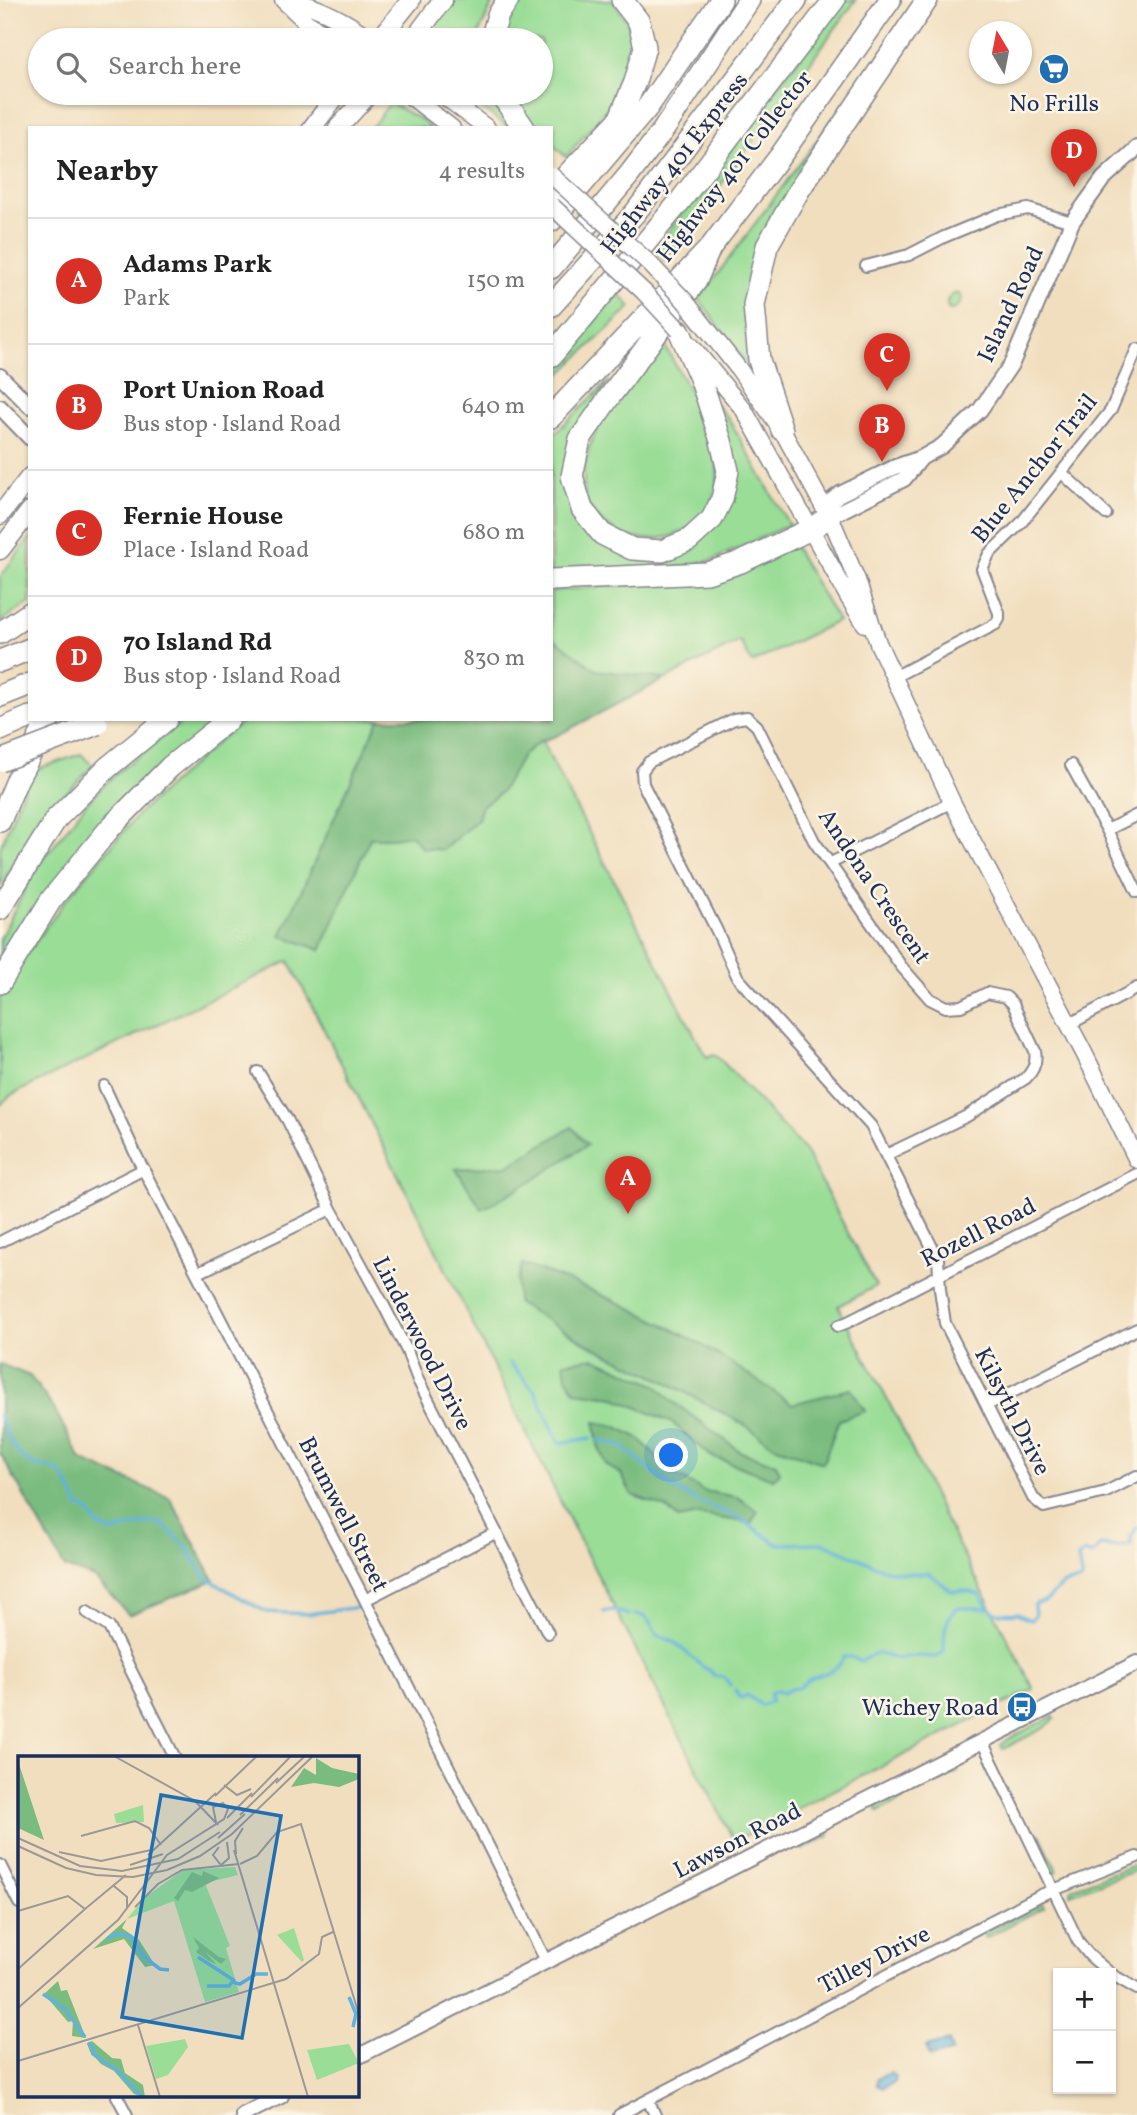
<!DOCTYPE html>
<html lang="en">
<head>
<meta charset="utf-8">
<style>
	:root { --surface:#fff; --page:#f6f6f6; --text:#222; --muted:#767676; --line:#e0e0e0; --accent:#d93025 }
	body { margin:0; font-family:Vollkorn,serif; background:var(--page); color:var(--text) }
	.controls { position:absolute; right:21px; bottom:21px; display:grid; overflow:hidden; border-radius:0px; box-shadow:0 2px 5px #0004 }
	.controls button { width:63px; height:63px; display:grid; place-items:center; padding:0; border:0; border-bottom:2px solid var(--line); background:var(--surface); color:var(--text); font:35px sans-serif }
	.compass { position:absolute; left:969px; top:21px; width:63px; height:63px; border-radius:50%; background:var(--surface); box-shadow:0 2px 5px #0004; rotate:350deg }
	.you { position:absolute; left:672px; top:1456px; width:24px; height:24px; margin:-18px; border:5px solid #fff; border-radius:50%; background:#1a73e8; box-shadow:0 0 0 10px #1a73e833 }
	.badge { display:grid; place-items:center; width:46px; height:46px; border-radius:50%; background:var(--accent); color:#fff; font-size:23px; font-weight:700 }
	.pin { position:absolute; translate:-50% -58px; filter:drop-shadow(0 2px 4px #0008) }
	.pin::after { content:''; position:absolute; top:37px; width:24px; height:21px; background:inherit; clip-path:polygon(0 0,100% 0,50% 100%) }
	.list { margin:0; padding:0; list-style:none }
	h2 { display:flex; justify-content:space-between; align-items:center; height:91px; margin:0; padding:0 28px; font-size:30px }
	h2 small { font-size:23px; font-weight:400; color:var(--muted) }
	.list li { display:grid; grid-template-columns:46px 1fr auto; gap:21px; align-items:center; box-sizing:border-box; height:126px; padding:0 28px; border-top:2px solid var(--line) }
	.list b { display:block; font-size:26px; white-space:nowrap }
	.list p { margin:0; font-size:23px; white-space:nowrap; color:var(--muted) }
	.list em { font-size:23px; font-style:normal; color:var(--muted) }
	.icon { flex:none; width:38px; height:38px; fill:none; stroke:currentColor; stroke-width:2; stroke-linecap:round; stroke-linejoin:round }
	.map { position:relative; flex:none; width:1137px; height:2115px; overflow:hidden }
	.search { position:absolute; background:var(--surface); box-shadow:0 2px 5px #0004; left:28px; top:28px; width:525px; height:77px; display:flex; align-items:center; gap:18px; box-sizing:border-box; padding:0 24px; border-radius:38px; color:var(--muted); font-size:26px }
	.panel { position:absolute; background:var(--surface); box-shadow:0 2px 5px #0004; left:28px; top:126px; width:525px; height:595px; border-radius:0px }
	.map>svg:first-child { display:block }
	.green { fill:#99dd96; stroke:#5a867a; stroke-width:2 }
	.forest { fill:#7abc7f; stroke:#4a766e; stroke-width:2 }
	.water { fill:#61b2dc; stroke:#3e709d; stroke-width:2 }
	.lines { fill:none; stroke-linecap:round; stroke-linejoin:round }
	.stream { stroke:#61b2dc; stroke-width:3.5 }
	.minor-casing { stroke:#86868e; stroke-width:14 }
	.tertiary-casing { stroke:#86868e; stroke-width:18 }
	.secondary-casing { stroke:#86868e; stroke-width:19 }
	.primary-casing { stroke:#86868e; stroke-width:21 }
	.motorway-casing { stroke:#86868e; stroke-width:24 }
	.minor { stroke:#fff; stroke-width:10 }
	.tertiary { stroke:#fff; stroke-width:14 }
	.secondary { stroke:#fff; stroke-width:16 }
	.primary { stroke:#fff; stroke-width:18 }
	.motorway { stroke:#fff; stroke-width:21 }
	.secondary-bridge-casing { stroke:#86868e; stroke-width:19; stroke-linecap:butt }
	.motorway-bridge-casing { stroke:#86868e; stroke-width:24; stroke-linecap:butt }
	.secondary-bridge { stroke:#fff; stroke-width:16 }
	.motorway-bridge { stroke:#fff; stroke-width:21 }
	.labels { text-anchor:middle; stroke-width:5; stroke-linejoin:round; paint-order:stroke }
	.poi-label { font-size:24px; fill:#1b2f5e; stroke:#fcf5e5 }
	.street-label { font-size:24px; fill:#1b2f5e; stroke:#fcf5e5 }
	.inset-river { fill:none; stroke:#61b2dc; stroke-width:3.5 }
	.inset-road { fill:none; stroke:#9b9898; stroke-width:2 }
	.view { fill:#1f6fb2; fill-opacity:0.15; stroke:#1f6fb2; stroke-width:3.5 }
	.inset-edge { fill:none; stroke:#1b2f5e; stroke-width:3.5 }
</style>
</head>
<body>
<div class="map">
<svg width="1137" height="2115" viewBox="0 0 1137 2115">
	<rect width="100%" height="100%" fill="#fcf5e5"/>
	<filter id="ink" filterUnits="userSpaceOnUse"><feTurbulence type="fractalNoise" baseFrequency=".0143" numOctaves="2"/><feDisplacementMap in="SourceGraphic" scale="14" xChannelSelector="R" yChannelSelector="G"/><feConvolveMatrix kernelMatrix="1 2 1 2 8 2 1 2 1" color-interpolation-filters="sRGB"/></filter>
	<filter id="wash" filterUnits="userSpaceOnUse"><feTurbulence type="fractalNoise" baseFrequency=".00686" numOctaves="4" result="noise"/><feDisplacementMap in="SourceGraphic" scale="28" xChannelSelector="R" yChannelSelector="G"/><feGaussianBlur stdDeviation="1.57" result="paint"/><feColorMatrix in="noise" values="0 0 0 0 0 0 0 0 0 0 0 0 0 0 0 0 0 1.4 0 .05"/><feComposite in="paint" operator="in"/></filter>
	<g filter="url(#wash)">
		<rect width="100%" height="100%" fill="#f1debe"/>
		<path class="green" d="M452,0H494L479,33L480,40H421Z
			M519,0H612C617,7 624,15 628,23C649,73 594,122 566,157L551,143V128H535L508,93H541V40H496L514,3Z
			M843,0H856L665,261L655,249Z
			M882,53L798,179L747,307L750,368L699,299Z
			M460,93H492L514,123L508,127Z
			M390,103L420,119L431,128H371Z
			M618,293L631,307L551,383V371Z
			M958,293L962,298C960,305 957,310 949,310C944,301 949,295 958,293Z
			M665,346L699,408H703C709,432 719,457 717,482C713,541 630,559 595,514C593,510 587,505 586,501C584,496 585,489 584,485C579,437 630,375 665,346Z
			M609,381L584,420L573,505L663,558L721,520L717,405L730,421L789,525L713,560L679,567L551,574V437Z
			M30,538V603L0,622V577Z
			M794,546L838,621L752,663L740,641L542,742L703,1051L707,1057L714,1054L722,1061L805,1151L876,1286L838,1306L899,1422L941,1512L1034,1689L734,1841L577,1535L424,1226L289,961L9,1096L0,1106V995L7,981L64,902L140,812L223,737L247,719H551V591L648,583Z
			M186,719H216L49,890L0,960V939L33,873L88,801L119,771Z
			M81,754L93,766L47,813L0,885V848L31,771Z
			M1053,1716L1055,1719L1044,1728L1003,1749L1001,1745L1010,1738Z
			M953,1767L954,1769L957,1768L959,1772L952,1775L951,1773V1776L933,1785L930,1778Z
			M900,1793L903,1799L878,1812L875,1805Z
			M827,1831L829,1836L802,1850L799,1844Z
			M1040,1834L1057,1871L1053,1873L1035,1836Z
			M1137,1864V1870L1070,1894L1072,1889L1075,1887Z
			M1042,1903L1044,1907L985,1938L983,1934Z"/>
		<path class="forest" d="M551,636L596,670L665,679L556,736L540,741L523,755L501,792L482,806L478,819L443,850L422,848L411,835L393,838H370L321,950L281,936L379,719H551Z
			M572,1127L587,1145L535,1179L482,1209L456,1169L507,1166Z
			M522,1264C586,1286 648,1314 707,1348C736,1365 763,1385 792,1404L851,1389L865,1411L839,1420L823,1463L774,1446L745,1425L668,1383L595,1348L517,1303V1283Z
			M595,1358L656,1385L672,1401L741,1452L776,1464L780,1473L773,1479L711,1456L671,1422L613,1397L576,1392L566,1377L564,1362Z
			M0,1364L30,1376L55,1410L81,1460L170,1498L214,1580L129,1615L95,1578L65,1568L0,1453Z
			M595,1422L615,1426L639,1438L670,1472L704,1491L737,1497L758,1511L751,1523L700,1515L678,1519L667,1508L632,1495L621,1474L606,1465L598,1445Z"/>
		<path class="water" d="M949,2041L952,2052L929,2057L926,2047Z
			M890,2073L896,2077L895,2082L883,2088L877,2085V2079Z"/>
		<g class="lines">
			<path class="stream" d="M510,1363L535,1391L559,1443L591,1438
				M0,1416C6,1434 15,1457 35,1465C44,1468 51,1465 60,1473C69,1481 73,1497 79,1507L86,1509L99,1526L111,1532L151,1522L162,1524L185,1545L206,1578L266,1612L308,1614L359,1607
				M599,1440L620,1445L670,1486L695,1500L740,1518L777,1544L824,1543L883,1569L902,1573H928L952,1591H966L979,1594C991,1614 996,1615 1018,1613L1025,1618L1032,1620L1035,1615L1034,1606L1036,1603C1054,1602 1052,1589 1064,1584C1070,1582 1076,1583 1082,1580L1078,1558L1085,1552L1092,1555L1101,1545L1113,1547L1131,1545V1536L1137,1527
				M604,1612L613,1610L629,1615
				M635,1615C647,1613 651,1626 657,1635L673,1641L703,1667L713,1673V1676L724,1677L730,1685
				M735,1690L739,1697L742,1698L747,1695L761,1705L772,1701L770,1697L771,1693L777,1691L783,1693L790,1689L798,1688C802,1686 804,1682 808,1680C823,1671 834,1676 844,1657H851L861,1661L876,1653L897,1659L912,1656L937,1657L944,1651C944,1634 944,1621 956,1608H988"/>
		</g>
	</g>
	<g filter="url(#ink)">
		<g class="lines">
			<g class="minor-casing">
				<path id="minor" d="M866,266L909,255L944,237L997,215L1028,209L1072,222
					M1062,473L1106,514
					M894,677L996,624L999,619V613L982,569L989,554L1021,523L1111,410L1137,349
					M1071,765L1107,830L1137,892
					M1107,830L1137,815
					M831,863L952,802
					M1068,1025L1137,988
					M258,1072L288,1121L331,1209L383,1304L407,1351L418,1380L548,1633
					M104,1086L137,1157L365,1600L546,1961
					M886,1155L967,1116L1026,1078C1034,1070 1037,1061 1035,1051L1013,1004L1006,997L987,993L961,1006L946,1007L930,999L901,966L814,841L757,726L747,717L734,719L649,762L642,771L643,784L717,931L738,978L871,1126L938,1259L940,1289L945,1323L1033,1498L1044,1507L1106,1492L1137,1476
					M0,1242L144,1169
					M198,1273L331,1209
					M838,1326L848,1322L1137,1174
					M987,1405L1137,1329
					M365,1600L495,1533
					M87,1612L109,1627L175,1758
					M982,1741L1078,1941L1090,1956L1110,1973
					M0,1865L19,1903
					M1111,1974L1137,1989
					M117,2096L127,2115
					M648,2100L655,2115
					M619,2115L1041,1895L1137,1857"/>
			</g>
			<g class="tertiary-casing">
				<path id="tertiary" d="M0,376L30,406
					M0,407L30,438
					M829,517L832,500L840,494L895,467L921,458L942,446L980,410L1012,363L1072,222L1103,179L1137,148
					M829,517L904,479L921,458
					M357,2057L1137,1663
					M243,2115L281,2096"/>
			</g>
			<g class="secondary-casing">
				<path id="secondary" d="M283,0L306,22L336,40
					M292,0C321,8 348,22 372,40
					M406,93L452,128
					M440,93L487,128
					M690,344L744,410L850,600L865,624
					M738,368L782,430L835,528L857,580L878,643L952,802L1084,1053L1137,1160"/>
			</g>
			<g class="primary-casing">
				<path id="primary" d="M379,40L411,0
					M413,40L443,0
					M312,128L338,93
					M338,128L370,93
					M0,515L30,477
					M0,550L30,511"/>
			</g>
			<g class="motorway-casing">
				<path id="motorway" d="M491,40L498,15L508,0
					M500,93L524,128
					M551,192L619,120L635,82L645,47L639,22L622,0
					M551,221L647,108L721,0
					M551,268L629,175L664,129L749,0
					M551,306L635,213L796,0
					M679,330L701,380L721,441L728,471L722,499L712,519L689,540L662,551L632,549L602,534L582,509L572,476L580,439L610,396L696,281L710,248
					M551,356L681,200L834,0
					M551,417L710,248L781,155L890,0
					M782,430L759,360L754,305L767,246L799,190L927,0
					M551,580L707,573L741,562L811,529L829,517
					M0,633L30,613
					M0,661L30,649
					M0,696L30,684
					M0,730L30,717
					M0,821L17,780L49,719
					M0,909L56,819L107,768L167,719
					M0,983L51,900L110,828L170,767L229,719"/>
			</g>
			<use href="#minor" class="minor"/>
			<use href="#tertiary" class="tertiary"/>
			<use href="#secondary" class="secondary"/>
			<use href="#primary" class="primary"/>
			<use href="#motorway" class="motorway"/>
			<g class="secondary-bridge-casing">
				<path id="secondary-bridge" d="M551,175L649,263L685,301L738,368
					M551,205L644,292L679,330"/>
			</g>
			<g class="motorway-bridge-casing">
				<path id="motorway-bridge" d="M0,761L97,724"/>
			</g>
			<use href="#secondary-bridge" class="secondary-bridge"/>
			<use href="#motorway-bridge" class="motorway-bridge"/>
		</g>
	</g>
	<defs>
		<g id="supermarket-disc" transform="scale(1.575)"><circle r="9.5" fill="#1f6fb2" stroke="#fcf5e5"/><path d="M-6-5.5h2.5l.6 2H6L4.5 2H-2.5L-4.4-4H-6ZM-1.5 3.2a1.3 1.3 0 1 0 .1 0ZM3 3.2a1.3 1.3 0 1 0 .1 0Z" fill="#fff"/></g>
		<g id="bus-disc" transform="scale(1.575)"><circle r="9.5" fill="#1f6fb2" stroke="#fcf5e5"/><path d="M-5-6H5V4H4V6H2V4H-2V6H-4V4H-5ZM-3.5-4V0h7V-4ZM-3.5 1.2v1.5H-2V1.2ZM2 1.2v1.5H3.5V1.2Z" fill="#fff"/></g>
	</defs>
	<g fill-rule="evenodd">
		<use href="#supermarket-disc" x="1054" y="69"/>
		<use href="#bus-disc" x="1022" y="1707"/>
	</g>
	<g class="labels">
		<g class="poi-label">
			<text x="1054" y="111">No Frills</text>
			<text x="999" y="1715" text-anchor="end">Wichey Road</text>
		</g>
		<g class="street-label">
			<text transform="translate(674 163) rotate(-52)" y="8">Highway 401 Express</text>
			<text transform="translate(734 166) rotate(-52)" y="8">Highway 401 Collector</text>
			<text transform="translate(1010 304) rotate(-65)" y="8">Island Road</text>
			<text transform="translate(1034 468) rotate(-51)" y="8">Blue Anchor Trail</text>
			<text transform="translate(875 886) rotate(56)" y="8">Andona Crescent</text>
			<text transform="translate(978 1232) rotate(-27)" y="8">Rozell Road</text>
			<text transform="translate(423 1343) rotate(63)" y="8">Linderwood Drive</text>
			<text transform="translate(1013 1411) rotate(63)" y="8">Kilsyth Drive</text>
			<text transform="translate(344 1514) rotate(63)" y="8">Brumwell Street</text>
			<text transform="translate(737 1840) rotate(-27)" y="8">Lawson Road</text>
			<text transform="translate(874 1959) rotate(-27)" y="8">Tilley Drive</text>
		</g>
	</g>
	<g transform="translate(18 1756)">
		<rect width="341" height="341" fill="#f1debe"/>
		<path d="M125,49L126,66L98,67L96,58ZM217,111L220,119L187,127L212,190L208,192L221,236L187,246L156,145L109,163L126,142L165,114ZM276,172L286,204L284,206L259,179ZM167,283L170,291L150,319L138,323L128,290ZM331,288L341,307L299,324L289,294Z" fill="#99dd96"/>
		<path d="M298,2L314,12L341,18V23L321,31L296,27L273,31L286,12L298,19ZM0,5L23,75L26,84L0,72ZM185,115L201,122L174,136L167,134L160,145L156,142L174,116L184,120ZM109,163L104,172L121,184L137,209L127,211L106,183L75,193ZM175,181L201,201L208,203L203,208L187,196L198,208L191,205L178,196L181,192ZM40,225L43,235L49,234L68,282L54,280L55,265L50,266L26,238ZM74,285L94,302L103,303L107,317L125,329L127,341L116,338L96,315L83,308L72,296L69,287Z" fill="#7abc7f"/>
		<path class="inset-river" d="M89,183L97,178L112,180L126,201L142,213L151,214M180,201L217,225M189,230H211L214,226L222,228L238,218H250M25,238L47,253L67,281M331,241L338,258L335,271M70,287L76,293L75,298L99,314L124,341"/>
		<path class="inset-road" d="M96,0L177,45L200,69M258,27L287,0M206,29L219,39L233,33M197,40L239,0M233,41L273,0M222,59L260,22M209,62L234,37M63,80L117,65L131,72L143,89M0,82L62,110L104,115L160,103L202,76M200,82L227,58M0,90L48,112L78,119L115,121L149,114L182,100L214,78L295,0M201,91L195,99L203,109L211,102L209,86M216,94L290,341M41,96L83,105L133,94M218,98L217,85L225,72M130,99L198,37M222,108L239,100L259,76L283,68L342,262M112,109L145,98M96,130L109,141V152M117,151L140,128L164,114L221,108M0,155L50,140L67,153L108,119M0,213L67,153M0,252L100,164L149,99L206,63L210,53L205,47L195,51L198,66M120,269L142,341M0,305L268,223L301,198L304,181L315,176"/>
		<path class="view" d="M143,39L263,60L224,282L104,261Z"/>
		<rect width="341" height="341" class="inset-edge"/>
	</g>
</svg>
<div class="controls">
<button>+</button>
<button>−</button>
</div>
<svg class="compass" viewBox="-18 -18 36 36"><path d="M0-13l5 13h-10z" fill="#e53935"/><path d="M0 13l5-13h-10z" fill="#767676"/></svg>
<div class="you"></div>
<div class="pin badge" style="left:628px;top:1214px">A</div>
<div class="pin badge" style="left:882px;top:462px">B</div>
<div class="pin badge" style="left:887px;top:391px">C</div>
<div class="pin badge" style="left:1074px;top:187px">D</div>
<div class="search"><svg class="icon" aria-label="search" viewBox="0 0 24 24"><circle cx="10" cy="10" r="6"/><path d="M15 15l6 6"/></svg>Search here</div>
<section class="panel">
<h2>Nearby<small>4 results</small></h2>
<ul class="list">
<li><span class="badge">A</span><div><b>Adams Park</b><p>Park</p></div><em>150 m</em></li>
<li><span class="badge">B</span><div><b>Port Union Road</b><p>Bus stop · Island Road</p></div><em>640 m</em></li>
<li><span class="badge">C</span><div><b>Fernie House</b><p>Place · Island Road</p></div><em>680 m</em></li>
<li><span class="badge">D</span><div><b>70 Island Rd</b><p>Bus stop · Island Road</p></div><em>830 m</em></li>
</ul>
</section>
</div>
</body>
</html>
